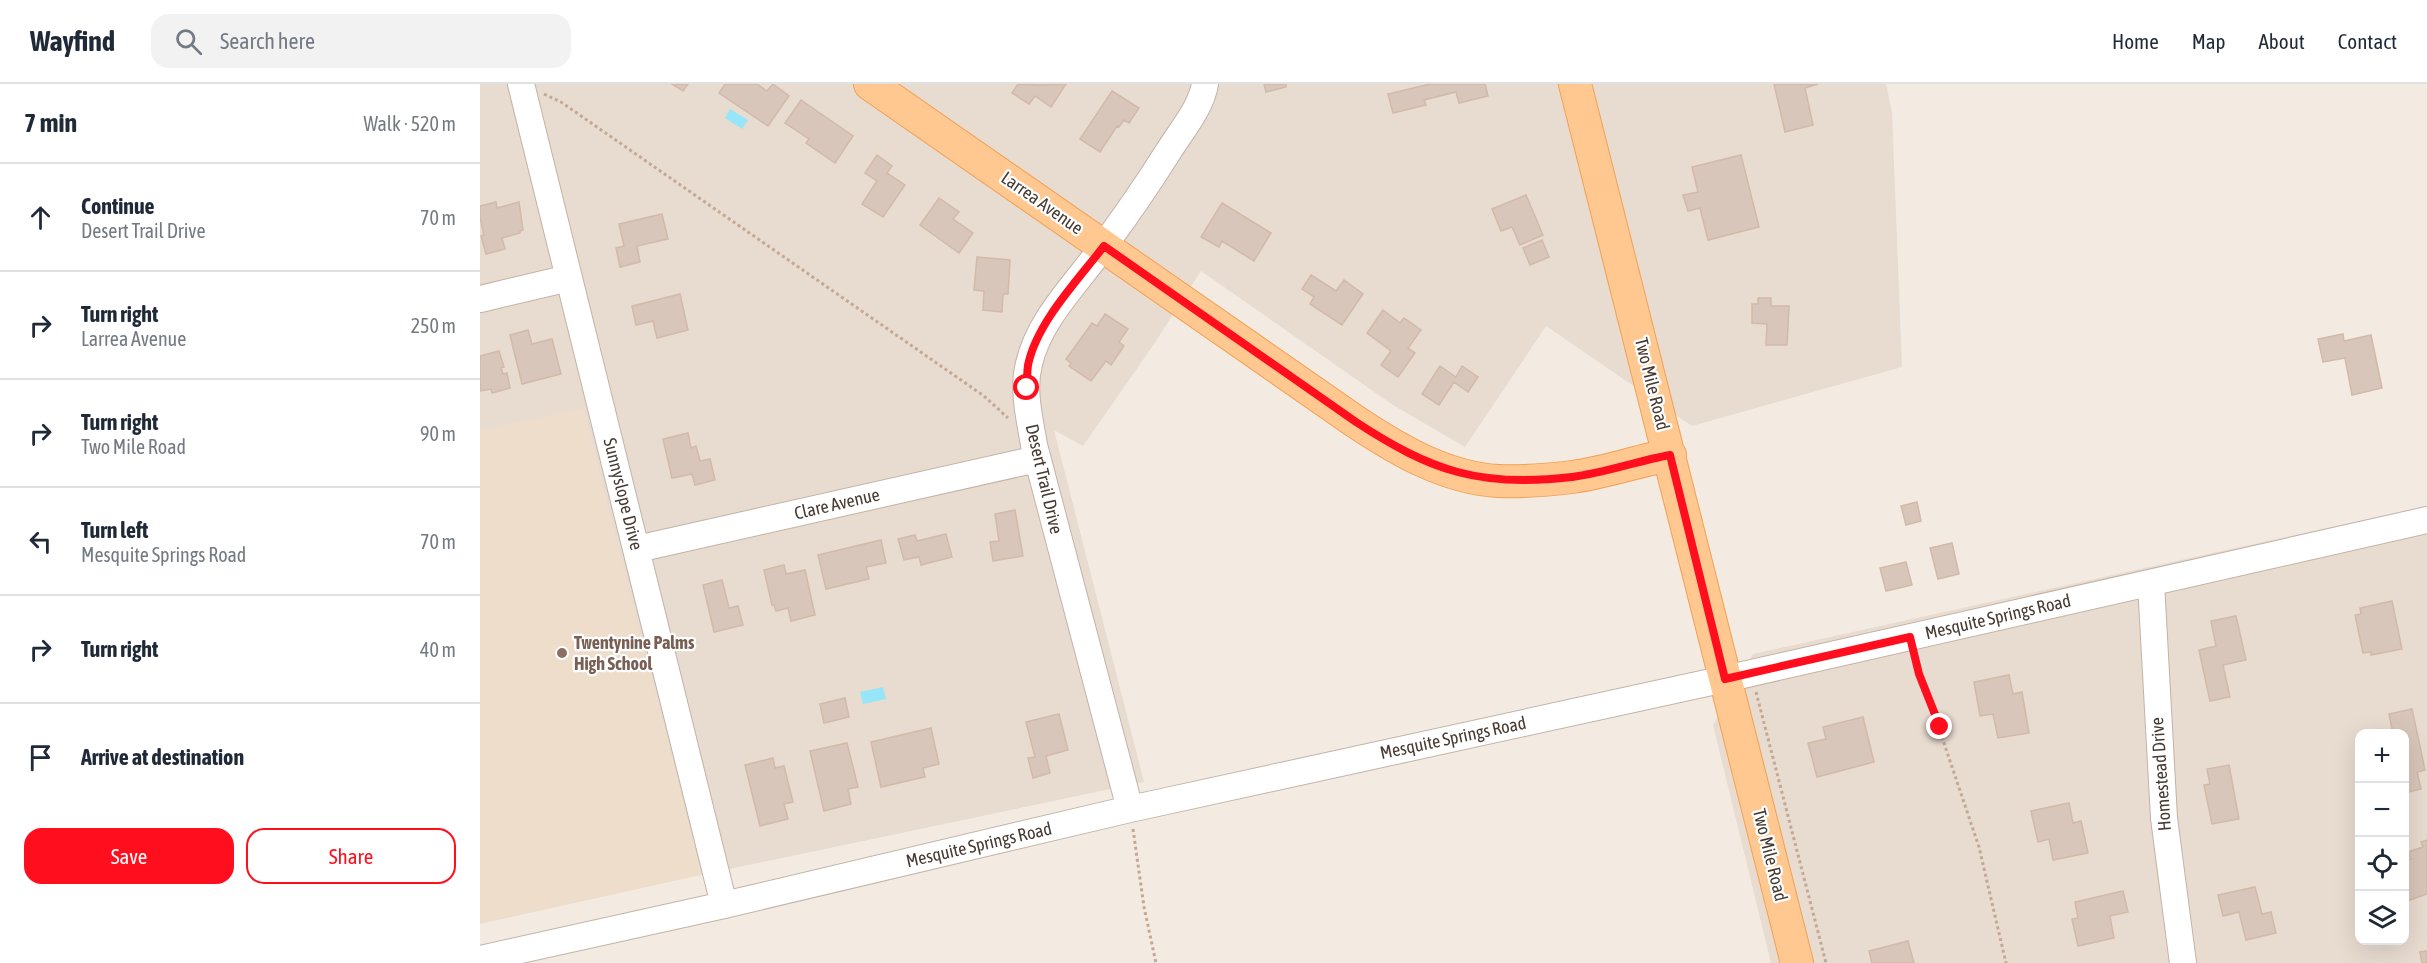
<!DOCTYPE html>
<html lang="en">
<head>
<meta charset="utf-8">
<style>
	:root { --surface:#fff; --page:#f2f2f3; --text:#1f2937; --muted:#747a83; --line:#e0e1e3; --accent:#ff0e1d }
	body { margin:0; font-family:"Asap Condensed",sans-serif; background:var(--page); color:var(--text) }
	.controls { position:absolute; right:18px; bottom:18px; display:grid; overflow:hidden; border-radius:12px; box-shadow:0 6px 24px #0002 }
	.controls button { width:54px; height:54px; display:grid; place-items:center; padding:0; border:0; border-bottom:2px solid var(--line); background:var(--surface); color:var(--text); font:30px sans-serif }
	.stop { position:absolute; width:18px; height:18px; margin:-14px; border:4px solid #ff0e1d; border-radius:50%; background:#fff }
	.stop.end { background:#ff0e1d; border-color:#fff; box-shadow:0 2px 6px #0008 }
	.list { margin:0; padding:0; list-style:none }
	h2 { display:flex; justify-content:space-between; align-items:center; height:78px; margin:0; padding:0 24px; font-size:26px }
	h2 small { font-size:20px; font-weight:400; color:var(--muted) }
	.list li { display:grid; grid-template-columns:39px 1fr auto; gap:18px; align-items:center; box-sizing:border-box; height:108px; padding:0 24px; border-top:2px solid var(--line) }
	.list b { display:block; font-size:22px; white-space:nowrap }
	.list p { margin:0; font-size:20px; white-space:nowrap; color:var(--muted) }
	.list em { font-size:20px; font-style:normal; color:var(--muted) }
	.actions { display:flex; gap:12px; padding:18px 24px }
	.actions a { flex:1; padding:14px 0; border:2px solid var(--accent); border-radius:18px; text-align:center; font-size:21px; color:var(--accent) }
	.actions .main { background:var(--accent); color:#fff }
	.icon { flex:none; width:33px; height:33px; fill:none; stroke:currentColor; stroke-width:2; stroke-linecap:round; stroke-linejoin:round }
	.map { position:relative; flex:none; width:1947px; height:879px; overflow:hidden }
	header { display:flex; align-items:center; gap:36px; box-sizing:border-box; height:84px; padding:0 30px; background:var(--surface); border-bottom:2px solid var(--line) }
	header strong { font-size:28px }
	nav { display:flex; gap:33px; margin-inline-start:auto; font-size:21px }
	.search { width:420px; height:54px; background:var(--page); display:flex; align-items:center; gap:15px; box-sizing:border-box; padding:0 21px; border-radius:18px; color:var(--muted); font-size:22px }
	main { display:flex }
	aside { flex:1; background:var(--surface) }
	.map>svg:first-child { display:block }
	.residential { fill:#e8dbd0; fill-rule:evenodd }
	.education { fill:#eeddca }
	.water { fill:#97e5f8 }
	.building { fill:#d9c6ba; stroke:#d2b9a9; stroke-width:1.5 }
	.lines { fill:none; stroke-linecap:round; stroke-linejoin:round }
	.minor-casing { stroke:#c3b3a7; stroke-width:28 }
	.major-casing { stroke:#f1a053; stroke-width:34 }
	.path { stroke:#c3a894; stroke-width:3; stroke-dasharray:3 3; stroke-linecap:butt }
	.minor { stroke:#fff; stroke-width:26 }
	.major { stroke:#ffc890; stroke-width:32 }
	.route { stroke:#ff0e1d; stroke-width:8 }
	.education-dot { fill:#8d6e63; stroke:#fff; stroke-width:2 }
	.labels { text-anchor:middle; stroke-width:4.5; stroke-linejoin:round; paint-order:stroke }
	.street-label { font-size:18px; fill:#463a32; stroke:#fff }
	.education-label { font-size:18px; font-weight:bold; fill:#785e54; stroke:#fff; text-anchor:start }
</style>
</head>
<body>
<header>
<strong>Wayfind</strong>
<div class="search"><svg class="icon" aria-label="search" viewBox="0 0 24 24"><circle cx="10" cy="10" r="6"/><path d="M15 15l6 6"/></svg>Search here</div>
<nav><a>Home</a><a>Map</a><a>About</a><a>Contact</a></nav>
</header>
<main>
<aside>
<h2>7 min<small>Walk · 520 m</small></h2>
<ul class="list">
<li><svg class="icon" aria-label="ahead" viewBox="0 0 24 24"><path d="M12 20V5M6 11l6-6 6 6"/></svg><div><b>Continue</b><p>Desert Trail Drive</p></div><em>70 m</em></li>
<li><svg class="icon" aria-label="right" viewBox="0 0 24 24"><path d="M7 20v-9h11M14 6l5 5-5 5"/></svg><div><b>Turn right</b><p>Larrea Avenue</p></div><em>250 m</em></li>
<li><svg class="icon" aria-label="right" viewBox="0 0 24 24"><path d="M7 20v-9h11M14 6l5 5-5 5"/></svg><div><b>Turn right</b><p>Two Mile Road</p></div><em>90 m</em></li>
<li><svg class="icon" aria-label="left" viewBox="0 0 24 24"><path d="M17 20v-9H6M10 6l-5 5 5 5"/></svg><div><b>Turn left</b><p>Mesquite Springs Road</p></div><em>70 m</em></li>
<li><svg class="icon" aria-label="right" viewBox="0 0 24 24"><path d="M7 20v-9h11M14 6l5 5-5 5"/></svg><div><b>Turn right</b></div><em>40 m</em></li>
<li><svg class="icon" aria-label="arrive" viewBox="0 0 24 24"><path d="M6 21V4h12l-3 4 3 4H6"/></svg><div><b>Arrive at destination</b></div></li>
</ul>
<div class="actions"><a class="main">Save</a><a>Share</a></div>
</aside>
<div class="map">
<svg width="1947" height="879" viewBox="0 0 1947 879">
	<rect width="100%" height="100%" fill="#f3ebe2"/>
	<path class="residential" d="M0,0H1406L1412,28L1422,283L1212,342L1066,242L985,363L913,321L721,187L672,263L603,362L574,346L664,698L221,791L103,325L0,347Z
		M1947,422V879H1291L1233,641L1273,570ZM1880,650H1924V856H1880Z"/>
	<path class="education" d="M103,324L221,791L0,840V347Z"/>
	<path class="water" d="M250,25L268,36L262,45L245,34Z
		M403,603L406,615L383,620L380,608Z"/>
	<path class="building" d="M192,0H208L203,7Z
		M245,0H277L287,7L293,0L309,12L288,42L239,9Z
		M538,0L559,1L586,0L571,23L555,12L549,20L532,9Z
		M784,0H806V3L786,8Z
		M950,0H1005L1008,12L979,19L976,8L944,16L946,21L913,29L908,10Z
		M1294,0H1338L1325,4L1333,41L1305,48Z
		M632,7L659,24L649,39L644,36L639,43L637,42L620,68L600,55Z
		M321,16L373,52L355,79L326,59L329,55L305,39Z
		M397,71L412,82L407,89L425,101L403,133L382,120L397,97L385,89Z
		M1261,71L1279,143L1228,156L1220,124L1208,127L1203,111L1218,108L1212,83Z
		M1046,111L1063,151L1040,161L1032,143L1021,147L1012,125Z
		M459,114L479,128L473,135L493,149L479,169L440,141Z
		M16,118L17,124L39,118L43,146L40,147V149L22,154L25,165L6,170L1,152L4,151L0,134V122Z
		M742,119L791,149L774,177L742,157L739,163L721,153Z
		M182,130L188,155L157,162L160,178L140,183L136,164L144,162L139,140Z
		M1062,156L1069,173L1050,181L1043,164Z
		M497,173L530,176L528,210H523L522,228L503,226L504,207L494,206Z
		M831,191L856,207L864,196L883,210L862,241L830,220L834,213L822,205Z
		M200,210L208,246L177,254L173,237L156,241L152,222Z
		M1278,214H1291V222H1309L1307,261H1286L1287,240L1272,239V220H1278Z
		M903,226L920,239L924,234L941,246L928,264L935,269L918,293L901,281L911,267L887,249Z
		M625,230L648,245L639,258L644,262L631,281L626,277L611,297L589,282L591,279L586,275L612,239L617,242Z
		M48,246L52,260L72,255L81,290L42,300L30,251Z
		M1863,250L1864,257L1891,251L1902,304L1872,311L1865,274L1843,278L1838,255Z
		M19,267L24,283L21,284L23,290L27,289L30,304L12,309L11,305L0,307V272Z
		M960,282L976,293L982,282L998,293L988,308L974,298L959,321L942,310Z
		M208,349L211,364L216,362L220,377L230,375L235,396L215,401L212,390L192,394L183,355Z
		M1437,418L1441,437L1426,441L1421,422Z
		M535,426L543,472L513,477L510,458L519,457L515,430Z
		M466,450L472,473L441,481L439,473L424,476L418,455L435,451L437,457Z
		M401,456L406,479L386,483L389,495L346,505L338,471Z
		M1472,459L1479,490L1458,495L1450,464Z
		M1426,478L1432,501L1406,507L1400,484Z
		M304,481L306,490L325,486L335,531L311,537L308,524L296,527L294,521H292L284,486Z
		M242,496L249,524L258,522L263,541L234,548L223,501Z
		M1912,517L1922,565L1891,571V568L1883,569L1875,531L1881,530L1880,524Z
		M1756,532L1766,576L1743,581L1750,613L1730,617L1719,566L1736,562L1731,537Z
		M1529,591L1533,610L1542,608L1549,649L1518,654L1513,630L1500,632L1494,598Z
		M365,614L369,633L344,639L340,620Z
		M1932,625L1945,686L1937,688L1941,705L1924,709V650H1913L1909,630Z
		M579,630L588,666L566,672L570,689L553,694L548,674L555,673L546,638Z
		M1383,633L1394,678L1337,693L1328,659L1346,655L1343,643Z
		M451,644L459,680L443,684L445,693L401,703L391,658Z
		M367,659L378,703L368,705L371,720L344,727L330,667Z
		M293,674L295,684L304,682L313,718L304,720L308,735L280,742L265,681Z
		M1749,681L1759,735L1732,740L1724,701L1730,700L1727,685Z
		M1589,719L1593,739L1601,737L1608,769L1573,776L1569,755L1558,758L1551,727Z
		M1947,756V810L1927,817L1924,810V777L1931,775L1928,768L1943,763L1941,758Z
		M1775,803L1782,830L1791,828L1796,849L1766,856L1759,828L1743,832L1738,811Z
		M1643,807L1648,828L1630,832L1634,854L1598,862L1592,835L1598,834L1595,818Z
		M1428,857L1434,879H1392L1389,867Z
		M1947,867V879H1942L1940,868Z"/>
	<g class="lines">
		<g class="minor-casing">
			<path id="minor" d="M41,0L244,821
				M0,215L89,194
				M157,465L557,375
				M1671,499L1684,734L1703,879
				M650,725L554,361C550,336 542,306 549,280C558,239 591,205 616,172C641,139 666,103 688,68C701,47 721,24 725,0
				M0,875L244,821L650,725L1245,595L1947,436"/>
		</g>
		<g class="major-casing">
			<path id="major" d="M390,0L876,338C918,366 966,394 1018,397C1042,398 1068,396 1092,393C1124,389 1157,377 1190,371
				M1095,0L1317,879"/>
		</g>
		<path class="path" d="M64,10L81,18L504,312L528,334
			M1435,573L1499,763L1526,879
			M1276,608L1346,879
			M653,745L664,823L676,879"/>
		<use href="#minor" class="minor"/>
		<use href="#major" class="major"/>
	</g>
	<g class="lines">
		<path class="route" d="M547,304C547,297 547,288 548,281C557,238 598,196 624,162L876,338C951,387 1000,404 1092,393C1124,389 1157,377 1190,371L1245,595L1430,553L1439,590L1460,643"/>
	</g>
	<circle class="education-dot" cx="82" cy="569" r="6"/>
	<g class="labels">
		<g class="street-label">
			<text transform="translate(562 119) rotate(35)" y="6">Larrea Avenue</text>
			<text transform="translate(1172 300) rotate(76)" y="6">Two Mile Road</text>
			<text transform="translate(564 395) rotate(77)" y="6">Desert Trail Drive</text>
			<text transform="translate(143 410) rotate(76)" y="6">Sunnyslope Drive</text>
			<text transform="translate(357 420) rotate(-13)" y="6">Clare Avenue</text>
			<text transform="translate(1518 533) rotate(-13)" y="6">Mesquite Springs Road</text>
			<text transform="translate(973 654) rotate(-12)" y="6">Mesquite Springs Road</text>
			<text transform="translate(1681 690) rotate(-94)" y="6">Homestead Drive</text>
			<text transform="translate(499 761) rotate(-13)" y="6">Mesquite Springs Road</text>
			<text transform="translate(1290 771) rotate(76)" y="6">Two Mile Road</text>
		</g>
		<g class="education-label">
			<text x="94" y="565">Twentynine Palms<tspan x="94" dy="21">High School</tspan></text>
		</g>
	</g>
</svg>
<div class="controls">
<button>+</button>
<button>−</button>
<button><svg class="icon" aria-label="locate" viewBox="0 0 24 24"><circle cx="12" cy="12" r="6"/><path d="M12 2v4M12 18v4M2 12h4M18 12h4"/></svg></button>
<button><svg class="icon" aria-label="layers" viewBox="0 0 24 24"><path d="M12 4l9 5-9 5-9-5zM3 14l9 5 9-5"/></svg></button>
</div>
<div class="stop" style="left:547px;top:304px"></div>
<div class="stop end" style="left:1460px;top:643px"></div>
</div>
</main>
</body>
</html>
